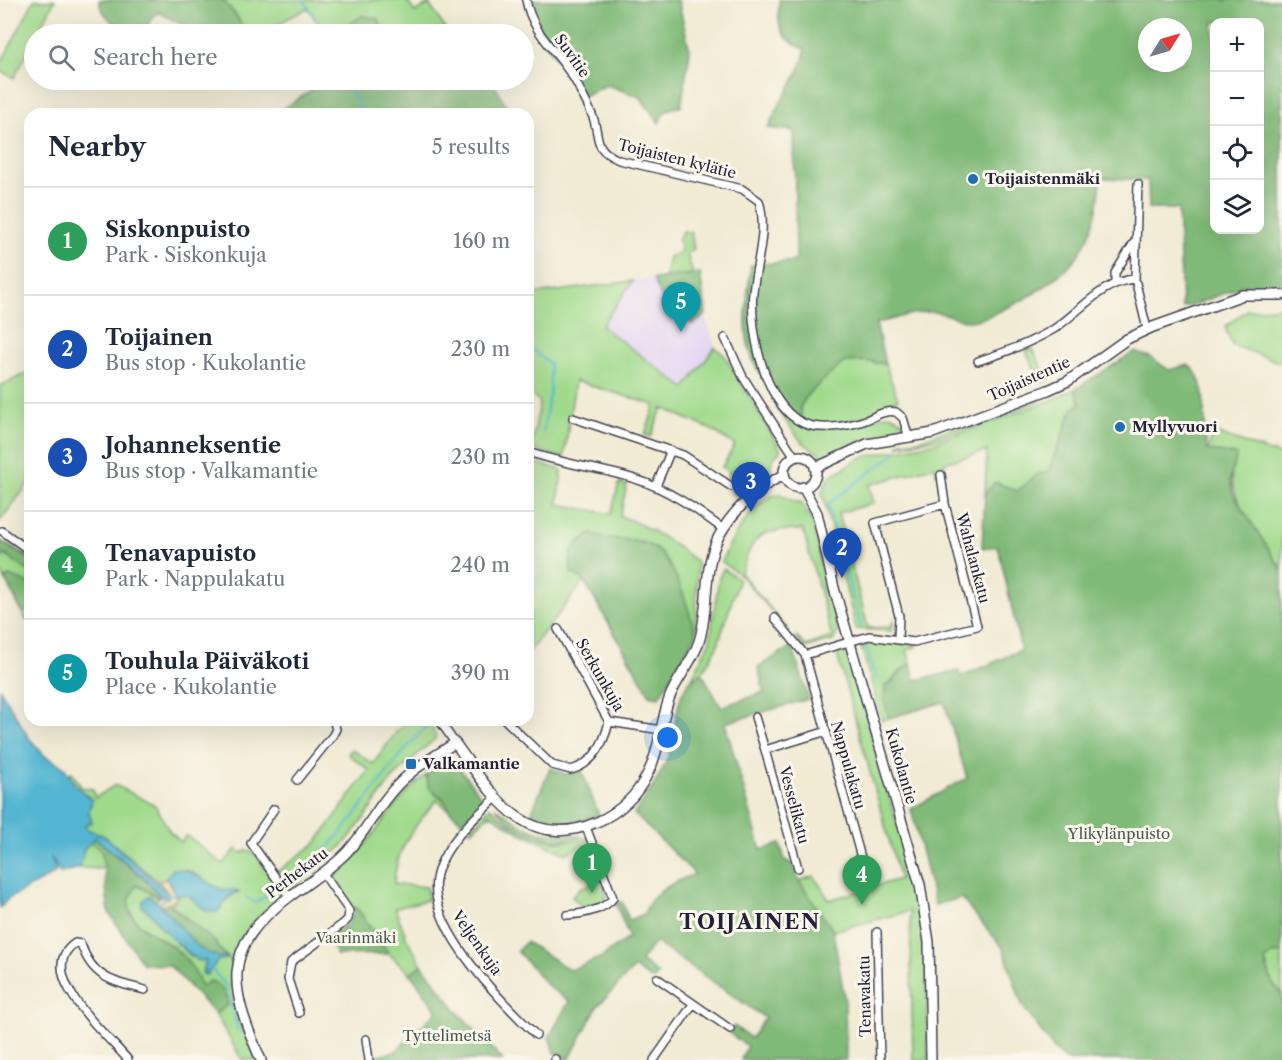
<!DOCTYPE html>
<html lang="en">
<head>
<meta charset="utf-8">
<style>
	:root { --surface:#fff; --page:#f2f2f3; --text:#1f2937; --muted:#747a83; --line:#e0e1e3; --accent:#d93025 }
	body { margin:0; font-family:"Libre Caslon Text",serif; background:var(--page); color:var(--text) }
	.controls { position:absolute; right:18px; top:18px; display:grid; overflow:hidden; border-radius:12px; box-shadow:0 6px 24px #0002 }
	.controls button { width:54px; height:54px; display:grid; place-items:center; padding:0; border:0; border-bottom:2px solid var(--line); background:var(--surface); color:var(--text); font:30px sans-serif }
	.compass { position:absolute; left:1138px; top:18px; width:54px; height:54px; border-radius:50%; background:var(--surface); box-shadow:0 6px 24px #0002; rotate:53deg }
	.you { position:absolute; left:668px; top:738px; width:21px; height:21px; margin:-15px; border:4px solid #fff; border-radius:50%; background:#1a73e8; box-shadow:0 0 0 9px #1a73e833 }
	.badge { display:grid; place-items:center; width:39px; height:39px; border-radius:50%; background:var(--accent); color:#fff; font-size:20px; font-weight:700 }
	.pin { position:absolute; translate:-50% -50px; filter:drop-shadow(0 2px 3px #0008) }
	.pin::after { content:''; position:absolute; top:32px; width:21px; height:18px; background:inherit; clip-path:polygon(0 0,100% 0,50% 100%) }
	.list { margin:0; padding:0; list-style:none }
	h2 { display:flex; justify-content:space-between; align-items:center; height:78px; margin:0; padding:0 24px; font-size:26px }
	h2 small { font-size:20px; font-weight:400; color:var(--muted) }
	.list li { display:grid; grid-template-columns:39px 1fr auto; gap:18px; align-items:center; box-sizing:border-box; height:108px; padding:0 24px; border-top:2px solid var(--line) }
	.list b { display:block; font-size:22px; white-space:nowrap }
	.list p { margin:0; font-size:20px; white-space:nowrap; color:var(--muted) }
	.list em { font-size:20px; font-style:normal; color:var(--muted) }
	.icon { flex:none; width:33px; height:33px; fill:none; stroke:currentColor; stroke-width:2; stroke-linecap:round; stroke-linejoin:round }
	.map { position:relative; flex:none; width:1282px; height:1060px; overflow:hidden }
	.search { position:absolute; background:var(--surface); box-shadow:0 6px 24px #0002; left:24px; top:24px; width:510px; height:66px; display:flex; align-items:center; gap:15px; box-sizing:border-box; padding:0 21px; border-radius:33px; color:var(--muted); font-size:22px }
	.panel { position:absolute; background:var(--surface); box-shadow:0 6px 24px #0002; left:24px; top:108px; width:510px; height:618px; border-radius:18px }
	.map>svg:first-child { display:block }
	.built { fill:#e2d4f3 }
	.green { fill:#a0da8c; stroke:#617e64; stroke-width:1.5 }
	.forest { fill:#80ba78; stroke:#516e5a; stroke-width:1.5; fill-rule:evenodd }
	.sand { fill:#eeda9e; stroke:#887e6c; stroke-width:1.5 }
	.water { fill:#53b5d1; stroke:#3a6c86; stroke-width:1.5 }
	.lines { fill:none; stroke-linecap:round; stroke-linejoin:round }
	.stream { stroke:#53b5d1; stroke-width:2 }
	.minor-casing { stroke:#414052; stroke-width:10 }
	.tertiary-casing { stroke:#414052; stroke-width:12 }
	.minor { stroke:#fff; stroke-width:7 }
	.tertiary { stroke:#fff; stroke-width:9 }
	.poi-dot { fill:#1f6fb2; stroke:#fbf7ec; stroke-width:2 }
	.labels { text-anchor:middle; stroke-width:6; stroke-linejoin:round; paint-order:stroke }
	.street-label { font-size:15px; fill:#22223b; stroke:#fbf7ec }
	.poi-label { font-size:15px; font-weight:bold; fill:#22223b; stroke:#fbf7ec; text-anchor:start }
	.park-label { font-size:15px; fill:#485953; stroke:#fbf7ec }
	.district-label { font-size:21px; font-weight:bold; letter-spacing:1.5px; fill:#22223b; stroke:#fbf7ec }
</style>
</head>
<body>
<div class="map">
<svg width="1282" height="1060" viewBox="0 0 1282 1060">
	<rect width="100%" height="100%" fill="#fbf7ec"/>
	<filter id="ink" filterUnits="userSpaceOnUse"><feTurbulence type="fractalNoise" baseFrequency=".0167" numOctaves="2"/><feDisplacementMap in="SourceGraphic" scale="12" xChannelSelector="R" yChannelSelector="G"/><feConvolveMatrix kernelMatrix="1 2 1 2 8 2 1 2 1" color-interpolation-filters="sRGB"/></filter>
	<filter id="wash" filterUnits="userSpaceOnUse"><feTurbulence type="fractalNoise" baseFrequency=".008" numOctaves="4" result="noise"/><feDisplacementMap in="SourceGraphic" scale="24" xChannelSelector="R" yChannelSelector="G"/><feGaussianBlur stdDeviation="1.35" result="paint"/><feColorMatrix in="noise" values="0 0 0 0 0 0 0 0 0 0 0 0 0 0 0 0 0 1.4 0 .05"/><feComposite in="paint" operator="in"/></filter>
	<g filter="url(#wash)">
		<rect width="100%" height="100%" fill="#f1ebd4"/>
		<path class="built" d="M700,273L704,310L715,347L685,388L600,326L633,281Z"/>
		<path class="green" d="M34,0H55L14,78L0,71V65Z
			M223,0H406L415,12L429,4L449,34H385L378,19L337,31L334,34H324L308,8L262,32L246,34L237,17Z
			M683,231L691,232L694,249L687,254L693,274L665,277L669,257L681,252L678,239Z
			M633,281L601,326L685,388L715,347L725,356L781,450L772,460L770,475L743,500L732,491L737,485L728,478L729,472L722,467L735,445L712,430L662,408L651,437L645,435L655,405L575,381L564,458L531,449L540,402L528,392V295Z
			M1282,307V363L1232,345L1225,327L1247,310Z
			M1032,348L1048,380L1041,383L1026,351Z
			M863,361L885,364L898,399C868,417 836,430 802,420L800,407L808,394L844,362Z
			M30,372V482L0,521V386Z
			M1075,389L1081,405L1073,408L1048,472L1038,474L1017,492L995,482L985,494L987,451L944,463L945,472L936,474L935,466L869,485L874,503L838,513L868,628L890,627L894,620L892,631L856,629L822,492L829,477L862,457L934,443L1049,401Z
			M1037,398L1040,401L939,438L899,445V443L919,440Z
			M779,406L814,429L891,414L901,420L903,426L894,436L858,442L824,458L801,441L776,408Z
			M1212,432L1282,456V570C1265,542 1226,499 1232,466L1208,450Z
			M529,461L562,470L558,504L611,514L619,483L627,485L620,516C650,527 672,542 697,562L696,635L659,697L650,695L584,581L528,653Z
			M780,494L795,502H801L812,521L819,548L823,589L831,603L838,632L833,641L803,648L795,636L806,646L832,637L803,530C760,531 755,530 741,573L789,631L740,575L722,562C729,542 756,496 780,494Z
			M0,541L30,557V617L26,620L0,570Z
			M723,569L739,579L717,647L702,673L691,681L710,640L719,578Z
			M873,638L916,645V647L907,650L911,664C890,674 882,698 889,718L882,720L862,650L864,641Z
			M844,650L848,655L916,889L926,963L928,1060H913L910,911L833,931L799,881L814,876L829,900L900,879L836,651Z
			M411,720H429L436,738C419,753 401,768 387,786C372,806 359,827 343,845C300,892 216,920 233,1000C237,1021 249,1041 257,1060H242L215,1014L228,1005L201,987L198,978L175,948L138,924L128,906L131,893L137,885L158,897L156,901L149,896L144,908L150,910C164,929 178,947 198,961L206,960L202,972L204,975L218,960L229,958L171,904L177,899V895H188L211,912C225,908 226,895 239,892L237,890L219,889L188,870H183L159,882L117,847L102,851L105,869L80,868L60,873L68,774L72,772L81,787L93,789L95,798L115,785L155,805L170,832L181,842L186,835L223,864L236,849L242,853L247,850L255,854L271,876L316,843L369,770L348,754L352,749L373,764L397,731Z
			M426,775L435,794L448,803L451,812L437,800C415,825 395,849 394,884L427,887L428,900L395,908L407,939L422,965L410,973L389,954L356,907L352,910L332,880C369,849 388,804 426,775Z
			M490,807C517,834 549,848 587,838L590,847L582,845L566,854L520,833L490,814L471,831L470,830Z
			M495,807L524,826L539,832L582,836C551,846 515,831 495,807Z
			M603,879L607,899L584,908L572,897L580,888Z
			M1282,953V994L1272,983L1265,961L1273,954Z"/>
		<path class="forest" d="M99,0H223L237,17L246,34H201L158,12L140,34C125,35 100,16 99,0Z
			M526,0H678L690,51L681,107C668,108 663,111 659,123L640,97L607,85L583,96L533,26Z
			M779,0H1282V285L1242,286L1194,305L1182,307L1178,209H1149L1148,180L1101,178C1097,243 1075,272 1017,303C1004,309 985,320 970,321C959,321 946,313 935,312C918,310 893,320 876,323L885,364L863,361L844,362L808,394L800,407L802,420C741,365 741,343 751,265L796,261L794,131L768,128C778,100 802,77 805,49C779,38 777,26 779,0ZM1214,22H1260V230H1214ZM1147,27H1183V63H1147Z
			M362,16L378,19L385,34H334Z
			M327,80H412L415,87L435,80H491L512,114H275Z
			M700,273L706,315L693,324L667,309L653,279Z
			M1134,352L1150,357L1169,370L1189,365C1210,381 1202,426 1207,450L1237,455L1230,479L1233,494L1282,570V953L1273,954L1265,961L1272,983L1282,994V1060H1065L1052,1047L1022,1005L1003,948L961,898L935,905L911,809L967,778L944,702L889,718L884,701L885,686C896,682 900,669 911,664L915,680L959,671L961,677L1021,650L998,546L982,548L985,494L995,482L1017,491L1038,474L1048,472L1073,408L1081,404L1075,389Z
			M592,534C610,541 634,537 651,546C676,559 689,611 696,635L659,697L650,695L584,580L571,573C568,552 573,543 592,534Z
			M0,541L30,559V572L5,555L0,558Z
			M9,576L30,584V608L23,613L5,579Z
			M792,646L809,699L725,723L761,850L780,844L785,860L794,865L799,881L833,931L845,1001L846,1060H741L747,1046L729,1033L734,1026L751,1038L765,1018L655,942L641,961L658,974L653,980L634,968L597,1007L569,1060L554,1052L549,1037L569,1001L550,988L517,951L526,942L570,970L600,958L629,937L616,904L622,902L629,920L644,914C650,893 675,881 695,874L634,814C648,794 664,772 671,748C677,724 674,684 702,673L721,707L764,692L758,667Z
			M451,757L483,799L463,823L451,812L442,797L429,788L426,775Z
			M550,768L565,774L582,771L599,815L559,826L530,816Z
			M95,838L160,893L158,897L137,885C111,920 154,931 175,949C188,959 196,971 201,987L210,981C222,984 225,994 228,1005L215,1014L169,965L143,964L109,913L102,851L90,842Z
			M166,902L213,940L226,957H211L202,950L179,930L163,909Z
			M356,907L389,954L336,955L329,938L349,923Z
			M422,965L457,1011L503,1060H375L376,1056L395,1052L437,1011L410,973Z"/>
		<path class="sand" d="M166,878L177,899L163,906L156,901L160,896L167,898L168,893L159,882Z"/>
		<path class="water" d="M0,689L29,738L45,756L64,767L76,786L92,800L89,812L92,823L85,824L87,829L106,837L170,895L167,898L160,896L145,878L95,838L84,849L80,868L60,873L51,857L56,871L54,874L8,899L0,908Z
			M173,869C194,868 204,883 221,889C228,891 233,887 239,893H233L217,912L206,911L188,895H173L174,890L166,878Z
			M148,896C159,899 187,938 201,949C212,958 226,956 229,959L218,960L207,975L203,974L206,960L199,961C185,951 173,940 162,928C154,920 153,912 142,907V902Z"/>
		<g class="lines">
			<path class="stream" d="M304,0L324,34
				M344,80L363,114
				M528,346L550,364V391L543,432
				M861,627L828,504L896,453
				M866,646L876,679
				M287,883C348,842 377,775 428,725
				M170,895H173
				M246,897L255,903L276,890
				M160,904L165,898
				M211,969L225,984L238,1030"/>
		</g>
	</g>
	<g filter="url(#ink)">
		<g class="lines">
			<g class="minor-casing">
				<path id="minor" d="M526,0C533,37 562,54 578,86C583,97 590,108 594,120C600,141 594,149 619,160L742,189L759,201C768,229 756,264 753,292C749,331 766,417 812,426C828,429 850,426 866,420C876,416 884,410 896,412L903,418L909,438
					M1138,184L1135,279L1147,329
					M1115,281V273L1135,241
					M725,338L743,377L795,457
					M978,361C1004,353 1030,343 1054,329C1081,311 1102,281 1135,279
					M573,418L683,455L732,487
					M528,452C563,464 600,468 635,479C668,489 696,509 723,529
					M656,486L671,450
					M2,531L30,551
					M775,618L805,655
					M558,629L609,722L662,730
					M898,639L899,616L875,523L945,504
					M755,717L765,750
					M439,720L455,743
					M505,720L552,765L571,770C593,764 604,743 609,722
					M297,780L333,735L336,729L333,720
					M495,799C473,819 441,848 436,879C428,929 503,1003 536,1035
					M274,809L251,843L289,896
					M798,868L765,750L824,732
					M868,883L805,655L869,636L914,642L977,626L945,504L941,475
					M567,915C582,914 605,910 613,898L586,827
					M877,932L880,1060
					M657,978L730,1029
					M299,1013L288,979L291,962L344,923L348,919L349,911L323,873
					M366,1039L369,1060
					M555,1059L556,1060
					M128,1060C108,1035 32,973 75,943L81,944C92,978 113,982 145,990
					M654,1060L693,1004"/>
			</g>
			<g class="tertiary-casing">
				<path id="tertiary" d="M784 472a16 16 0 1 1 32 0a16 16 0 1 1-32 0Z
					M815,468L867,444L933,433L1048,390L1068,381L1127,339L1153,327L1243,295H1282
					M803,487L817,513L834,588L920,885L929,942L931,1060
					M261,1060C230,989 219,948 289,897C309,882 330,870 347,852C365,833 376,809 393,790C410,770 433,757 455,743C491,792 524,854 597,822C620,812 637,796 648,773C660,750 660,724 669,699C677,677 696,658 701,634C709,601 703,567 719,536C733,510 758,487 784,475"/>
			</g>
			<use href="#minor" class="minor"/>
			<use href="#tertiary" class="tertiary"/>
		</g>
	</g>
	<g class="poi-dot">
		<circle cx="973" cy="179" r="6"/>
		<circle cx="1120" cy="427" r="6"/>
		<rect x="405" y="758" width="12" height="12" rx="3"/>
	</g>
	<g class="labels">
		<g class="street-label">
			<text transform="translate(572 56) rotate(55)" y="5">Suvitie</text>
			<text transform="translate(677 159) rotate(14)" y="5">Toijaisten kylätie</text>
			<text transform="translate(1029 379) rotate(-24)" y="5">Toijaistentie</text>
			<text transform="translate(973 558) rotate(75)" y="5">Wahalankatu</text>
			<text transform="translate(600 675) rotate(60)" y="5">Serkunkuja</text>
			<text transform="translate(848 765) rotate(74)" y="5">Nappulakatu</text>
			<text transform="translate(901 766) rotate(74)" y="5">Kukolantie</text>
			<text transform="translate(794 805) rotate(75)" y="5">Vesselikatu</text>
			<text transform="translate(297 873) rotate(-37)" y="5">Perhekatu</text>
			<text transform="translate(477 943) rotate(55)" y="5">Veljenkuja</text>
			<text transform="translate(865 996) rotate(-91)" y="5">Tenavakatu</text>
		</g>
		<g class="poi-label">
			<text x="985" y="184">Toijaistenmäki</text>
			<text x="1132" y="432">Myllyvuori</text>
			<text x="423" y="769">Valkamantie</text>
		</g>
		<g class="park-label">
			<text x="1119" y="839">Ylikylänpuisto</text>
			<text x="356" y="943">Vaarinmäki</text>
			<text x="447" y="1041">Tyttelimetsä</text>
		</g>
		<g class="district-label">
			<text x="750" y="929">TOIJAINEN</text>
		</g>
	</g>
</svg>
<div class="controls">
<button>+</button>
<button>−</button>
<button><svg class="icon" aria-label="locate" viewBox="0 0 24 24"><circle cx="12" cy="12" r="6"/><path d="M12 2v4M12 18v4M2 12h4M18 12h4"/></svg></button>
<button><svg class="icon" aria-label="layers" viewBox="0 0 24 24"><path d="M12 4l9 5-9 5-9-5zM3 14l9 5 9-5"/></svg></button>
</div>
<svg class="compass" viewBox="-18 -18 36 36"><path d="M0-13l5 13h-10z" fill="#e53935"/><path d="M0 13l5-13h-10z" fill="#747a83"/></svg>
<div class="you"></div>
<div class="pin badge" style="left:592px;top:893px;background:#2e9e5b">1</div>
<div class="pin badge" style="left:842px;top:578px;background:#1a4fb4">2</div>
<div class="pin badge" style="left:751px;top:512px;background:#1a4fb4">3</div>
<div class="pin badge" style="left:862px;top:905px;background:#2e9e5b">4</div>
<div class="pin badge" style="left:681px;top:332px;background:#0f9aa8">5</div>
<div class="search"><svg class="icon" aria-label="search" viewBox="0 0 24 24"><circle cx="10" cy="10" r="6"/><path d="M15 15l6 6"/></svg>Search here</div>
<section class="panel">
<h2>Nearby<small>5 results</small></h2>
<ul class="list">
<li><span class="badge" style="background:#2e9e5b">1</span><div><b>Siskonpuisto</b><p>Park · Siskonkuja</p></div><em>160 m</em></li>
<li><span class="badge" style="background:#1a4fb4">2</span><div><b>Toijainen</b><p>Bus stop · Kukolantie</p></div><em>230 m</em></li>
<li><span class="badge" style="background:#1a4fb4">3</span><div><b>Johanneksentie</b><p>Bus stop · Valkamantie</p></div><em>230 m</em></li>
<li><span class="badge" style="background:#2e9e5b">4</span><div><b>Tenavapuisto</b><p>Park · Nappulakatu</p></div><em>240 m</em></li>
<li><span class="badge" style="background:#0f9aa8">5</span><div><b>Touhula Päiväkoti</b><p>Place · Kukolantie</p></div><em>390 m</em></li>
</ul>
</section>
</div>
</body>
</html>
